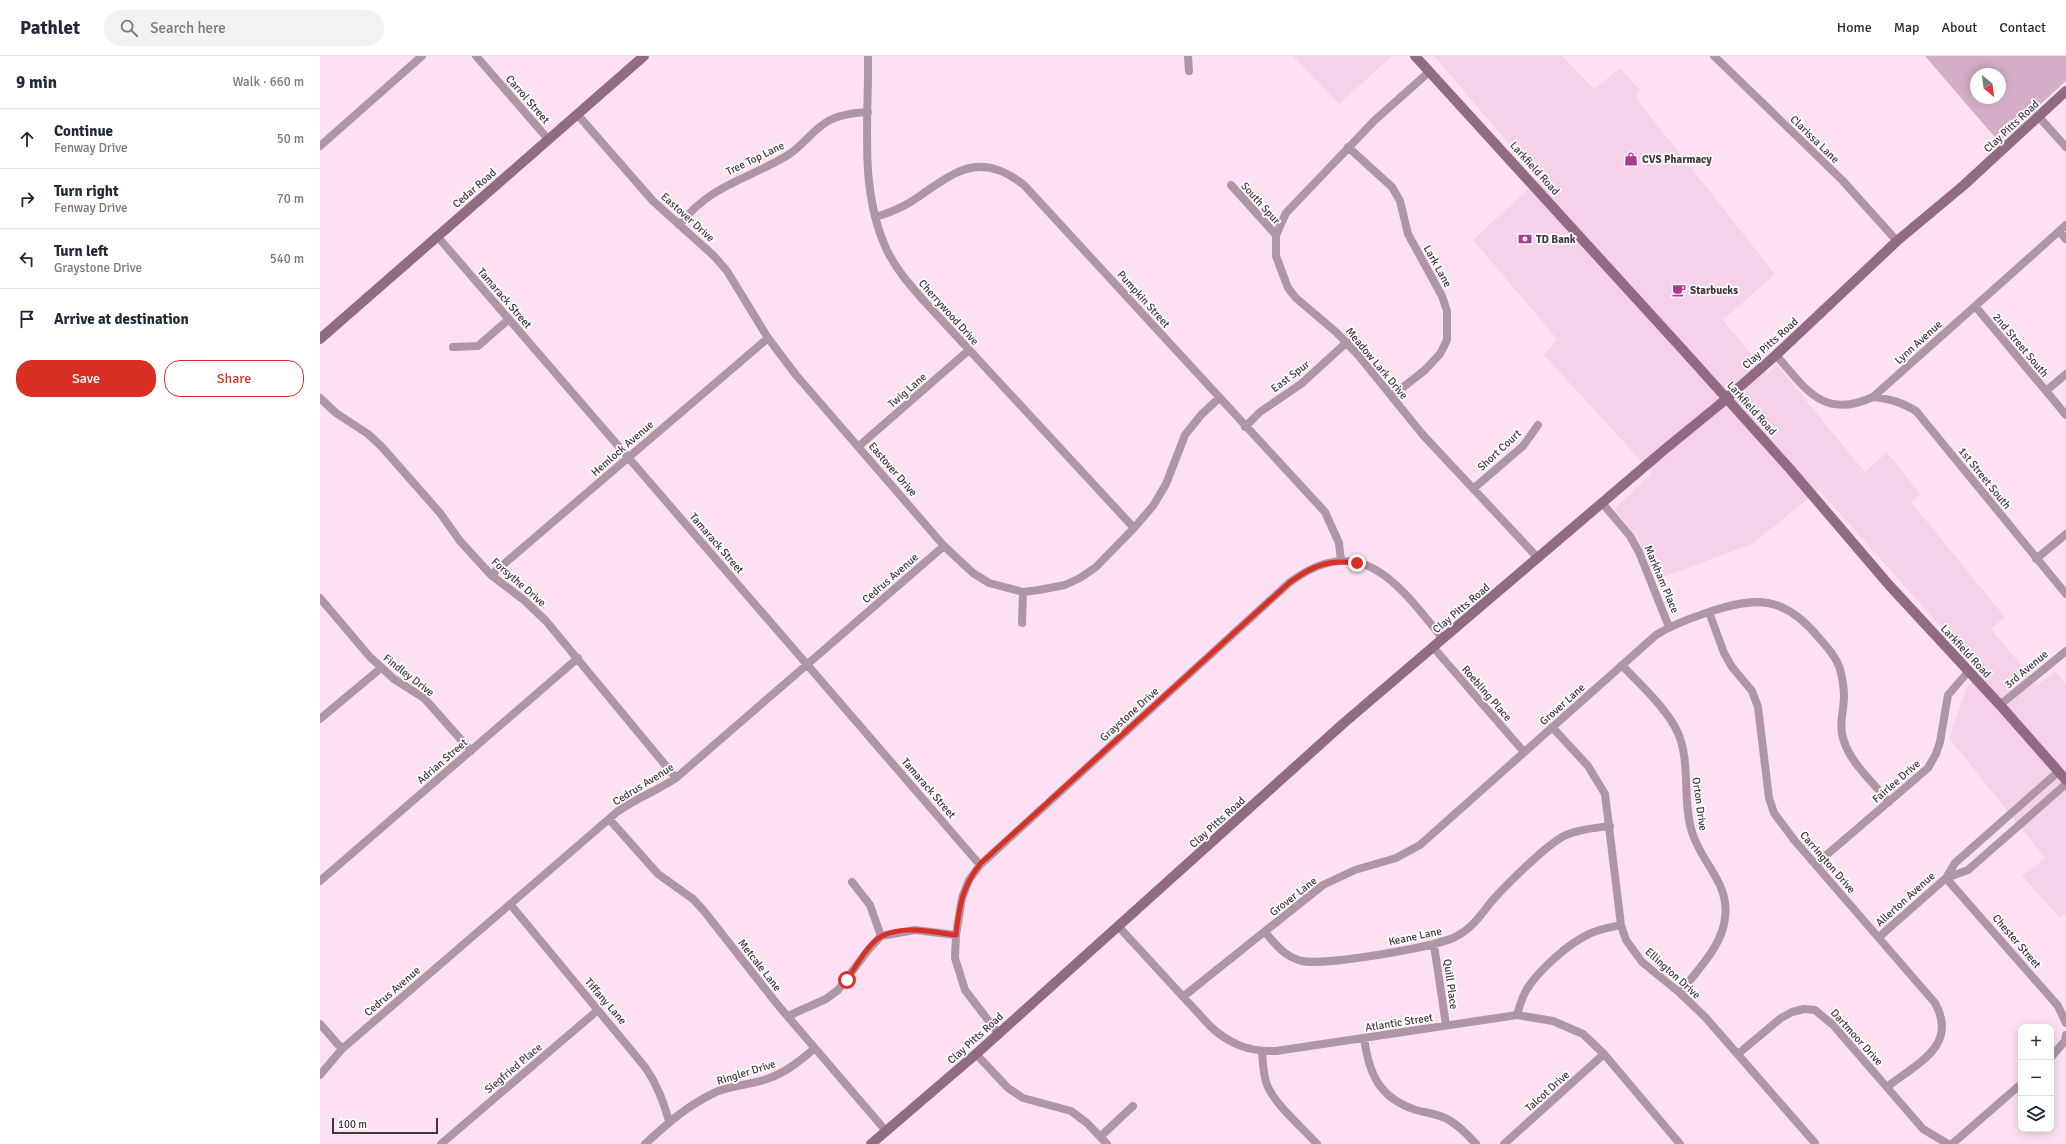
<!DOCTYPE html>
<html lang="en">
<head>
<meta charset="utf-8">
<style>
	:root { --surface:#fff; --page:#f2f2f3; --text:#1f2937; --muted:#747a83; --line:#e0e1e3; --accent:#d93025 }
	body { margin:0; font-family:Signika,sans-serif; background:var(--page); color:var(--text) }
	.controls { position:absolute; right:12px; bottom:12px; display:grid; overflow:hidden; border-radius:8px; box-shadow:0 2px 10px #0003 }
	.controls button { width:36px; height:36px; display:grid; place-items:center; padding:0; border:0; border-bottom:1px solid var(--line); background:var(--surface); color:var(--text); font:20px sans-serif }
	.compass { position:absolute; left:1650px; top:12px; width:36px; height:36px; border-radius:50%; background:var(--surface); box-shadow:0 2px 10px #0003; rotate:151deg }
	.scale { position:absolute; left:12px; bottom:10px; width:106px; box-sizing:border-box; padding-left:4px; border:2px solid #41363d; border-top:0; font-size:11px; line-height:14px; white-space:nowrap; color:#41363d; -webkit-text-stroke:3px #fff; paint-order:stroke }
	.stop { position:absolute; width:12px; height:12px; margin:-9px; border:3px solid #d93025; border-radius:50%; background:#fff }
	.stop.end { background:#d93025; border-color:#fff; box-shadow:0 1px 4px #0008 }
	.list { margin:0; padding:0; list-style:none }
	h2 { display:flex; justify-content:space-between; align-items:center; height:52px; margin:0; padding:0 16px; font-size:17px }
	h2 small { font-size:13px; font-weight:400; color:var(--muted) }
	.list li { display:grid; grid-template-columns:26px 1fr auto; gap:12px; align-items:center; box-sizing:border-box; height:60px; padding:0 16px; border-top:1px solid var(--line) }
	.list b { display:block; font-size:15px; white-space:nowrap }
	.list p { margin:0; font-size:13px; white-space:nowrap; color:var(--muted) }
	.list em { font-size:13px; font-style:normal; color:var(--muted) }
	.actions { display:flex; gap:8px; padding:12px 16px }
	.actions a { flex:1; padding:9px 0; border:1px solid var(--accent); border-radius:16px; text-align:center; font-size:14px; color:var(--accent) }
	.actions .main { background:var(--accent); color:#fff }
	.icon { flex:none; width:22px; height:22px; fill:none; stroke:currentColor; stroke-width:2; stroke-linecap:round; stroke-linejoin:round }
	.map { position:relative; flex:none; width:1746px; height:1088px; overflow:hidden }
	header { display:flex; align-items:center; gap:24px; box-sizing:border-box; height:56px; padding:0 20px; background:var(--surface); border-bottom:1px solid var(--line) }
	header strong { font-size:19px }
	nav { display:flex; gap:22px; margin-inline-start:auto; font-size:14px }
	.search { width:280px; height:36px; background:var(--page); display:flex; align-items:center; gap:10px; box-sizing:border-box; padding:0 14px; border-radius:22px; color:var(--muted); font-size:15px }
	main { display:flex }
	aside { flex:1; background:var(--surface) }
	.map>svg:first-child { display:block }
	.built { fill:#f5d2e9 }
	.green { fill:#d4aec7; fill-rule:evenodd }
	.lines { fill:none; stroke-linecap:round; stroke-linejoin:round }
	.street { stroke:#af95a6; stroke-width:8 }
	.secondary { stroke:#916b84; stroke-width:10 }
	.route { stroke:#d93025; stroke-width:5 }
	.labels { text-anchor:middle; stroke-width:3.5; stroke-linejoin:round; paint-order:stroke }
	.street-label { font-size:11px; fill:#41363d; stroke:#fff }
	.poi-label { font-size:11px; font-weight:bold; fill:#41363d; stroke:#fff; text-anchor:start }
</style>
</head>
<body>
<header>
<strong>Pathlet</strong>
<div class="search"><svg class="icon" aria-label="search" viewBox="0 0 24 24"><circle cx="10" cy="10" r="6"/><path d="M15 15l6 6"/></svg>Search here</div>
<nav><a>Home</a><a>Map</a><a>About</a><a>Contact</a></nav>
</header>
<main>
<aside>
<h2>9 min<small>Walk · 660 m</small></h2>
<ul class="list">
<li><svg class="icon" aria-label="ahead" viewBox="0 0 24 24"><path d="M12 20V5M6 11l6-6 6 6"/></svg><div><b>Continue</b><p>Fenway Drive</p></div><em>50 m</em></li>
<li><svg class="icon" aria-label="right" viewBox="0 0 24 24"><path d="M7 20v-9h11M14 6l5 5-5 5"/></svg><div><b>Turn right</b><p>Fenway Drive</p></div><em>70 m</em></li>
<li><svg class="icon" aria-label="left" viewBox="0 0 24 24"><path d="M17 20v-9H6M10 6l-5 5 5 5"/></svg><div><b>Turn left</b><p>Graystone Drive</p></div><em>540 m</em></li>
<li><svg class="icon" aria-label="arrive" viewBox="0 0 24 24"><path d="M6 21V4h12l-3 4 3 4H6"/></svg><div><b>Arrive at destination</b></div></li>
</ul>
<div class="actions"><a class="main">Save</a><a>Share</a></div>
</aside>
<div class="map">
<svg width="1746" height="1088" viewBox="0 0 1746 1088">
	<rect width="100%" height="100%" fill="#fde1f3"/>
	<path class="built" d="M973,0H1072L1019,48Z
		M1114,0H1242L1274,33L1300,12L1320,34L1316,42L1455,218L1403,264L1448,318L1456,308L1545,416L1567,396L1600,438L1591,446L1685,561L1671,573L1718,629L1735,615L1746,628V858L1739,861L1702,820L1725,802L1629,682L1647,630L1662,617L1499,434L1432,488L1338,523L1318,482L1294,453L1332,417L1224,299L1237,283L1153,184L1219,123Z"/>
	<path class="green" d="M1605,0H1746V25L1679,86ZM1656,18H1680V42H1656Z"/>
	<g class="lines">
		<path class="street" d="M156,0L228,83
			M548,0C549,63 539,131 565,190C574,211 589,228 604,245L814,472
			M868,0L869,15
			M1394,0L1522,124L1577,185
			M1109,16L1055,64L966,157L956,179V200L968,232L976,242L1016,276L1038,299L1103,379L1218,502
			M257,58L333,145L394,200L407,215L448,282L476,319L624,490L653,517L669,527L703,536L719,534L745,529L760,522L776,511L814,472L833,450L846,428L865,379L881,359L899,342
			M1718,60L1746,91
			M0,90L102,0
			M1028,91L1072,131L1080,145L1088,178L1122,240L1127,255V284L1120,298L1105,314L1072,340
			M911,129L956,179
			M555,161C567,158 578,153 589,147C616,131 643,101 678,114C687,117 696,123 704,129L1005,456L1019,487L1021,505
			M359,169C393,127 425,125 468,99C483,90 494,72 510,64C522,58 535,57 548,56
			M1739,175L1746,183
			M117,180L660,809
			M1655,250L1746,359
			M133,291L158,290L189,263
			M1456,299C1486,333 1503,364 1553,341L1746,169
			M1726,335L1746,318
			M1553,341C1570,343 1581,346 1596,355L1746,538
			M0,342L16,357L48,378L61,390L120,457L140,485L171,519L204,544L226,565L356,722
			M925,371L940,356L981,328L1027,286
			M539,390L649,294
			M1153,433L1203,390L1218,369
			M1283,448L1310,480L1319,496L1349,571
			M1716,503L1746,478
			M171,519L448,282
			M0,542L50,601L74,623L104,642L151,695
			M1389,556L1404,597L1412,611L1432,635L1438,651L1449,742L1454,757L1475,785L1615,947C1639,990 1596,1008 1567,1031
			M702,567L703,536
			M1113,591L1204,696
			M1302,609C1320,629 1346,651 1358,677C1371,707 1362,745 1372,776C1381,807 1410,827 1405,862C1402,891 1377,914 1360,937
			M1680,649L1746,595
			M0,663L61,612
			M1232,671L1268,710L1285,738L1301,869L1306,884L1322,906L1360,937L1386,962L1495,1087
			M290,764L338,818L373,843L384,855L457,948L566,1075
			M1496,808L1608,712L1616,698L1620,686L1628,639L1648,616
			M1626,822L1738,950L1746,967
			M1626,822L1648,814L1746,728
			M0,825L258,602
			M532,826L550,849L561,880
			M190,848L325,1011C337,1028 343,1045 349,1065
			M798,870L890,970C909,988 929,996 956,995L1197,959L1233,965L1263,978L1284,998L1360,1088
			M945,876C956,889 965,901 982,905C1003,910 1119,891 1137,880C1152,872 1161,859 1171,846C1185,830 1228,787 1246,779C1259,773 1276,772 1290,770
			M1559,881L1626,822L1635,807L1738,716
			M1114,889L1126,969
			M864,940L1003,829L1035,814L1076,802L1100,789L1336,579C1352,569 1368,563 1386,557C1435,540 1464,539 1499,582C1507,591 1516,601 1520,613C1522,621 1524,630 1524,640C1524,655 1518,670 1524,685C1531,708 1554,727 1569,746
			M1197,959C1200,949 1202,941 1207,933C1219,914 1249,887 1269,878C1279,873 1291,871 1301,869
			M468,960L506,943L518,934L549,893L561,880L595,874L636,879
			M0,968L22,993
			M678,977L645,934L635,902L636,879L642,842L649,824L660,809L969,527C1041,472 1080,530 1123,583
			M1044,982C1049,1018 1059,1042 1096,1054C1107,1057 1119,1058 1129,1064C1139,1070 1148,1079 1156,1088
			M942,995C943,1007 943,1018 947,1029C956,1050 982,1071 997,1088
			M656,998L688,1032L703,1042L751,1055L767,1067L787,1088
			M1418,998L1461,962L1472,956L1484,953L1495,954L1513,969L1603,1073L1628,1088
			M1731,1001L1745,985L1746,979
			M0,1019L22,993L297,756C316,742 337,735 356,722L624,490
			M781,1080L813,1050
			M121,1088L278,954
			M325,1088C348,1067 368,1049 396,1036C412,1029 430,1029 447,1023C465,1017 480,1005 495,992
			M1184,1088L1284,998
			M1632,1088L1701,1028"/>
		<path class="secondary" d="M1095,0L1364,295L1470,413L1569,529L1680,649L1746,724
			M0,283L324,0
			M551,1088L656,998L1025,666L1344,394L1399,349L1456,299L1577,185L1644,129L1746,35"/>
	</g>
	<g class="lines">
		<path class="route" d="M527,924C535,912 549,886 562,880C584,869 613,876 636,879C639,850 642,832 660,808L969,527C992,510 1008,503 1037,507"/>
	</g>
	<defs>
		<g id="shop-bare" transform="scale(1.08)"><path d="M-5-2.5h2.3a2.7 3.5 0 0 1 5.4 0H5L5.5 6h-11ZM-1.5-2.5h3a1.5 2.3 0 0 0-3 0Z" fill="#ae3991" stroke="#fff" stroke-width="2.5" paint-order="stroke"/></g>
		<g id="bank-bare" transform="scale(1.08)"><path d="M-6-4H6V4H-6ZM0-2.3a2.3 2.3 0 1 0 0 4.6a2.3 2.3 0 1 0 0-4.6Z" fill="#ae3991" stroke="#fff" stroke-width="2.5" paint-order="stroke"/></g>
		<g id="cafe-bare" transform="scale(1.08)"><path d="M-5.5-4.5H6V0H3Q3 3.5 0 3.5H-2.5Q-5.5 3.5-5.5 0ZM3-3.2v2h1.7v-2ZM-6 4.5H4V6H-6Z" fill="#ae3991" stroke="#fff" stroke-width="2.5" paint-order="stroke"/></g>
	</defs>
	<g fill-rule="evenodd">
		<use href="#shop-bare" x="1311" y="103"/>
		<use href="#bank-bare" x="1205" y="183"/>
		<use href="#cafe-bare" x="1359" y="234"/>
	</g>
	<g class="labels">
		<g class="street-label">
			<text transform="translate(208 43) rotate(49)" y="4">Carrol Street</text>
			<text transform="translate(1691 70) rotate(-43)" y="4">Clay Pitts Road</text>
			<text transform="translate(1495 83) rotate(44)" y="4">Clarissa Lane</text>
			<text transform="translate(435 102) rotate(-26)" y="4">Tree Top Lane</text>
			<text transform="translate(1215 112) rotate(48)" y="4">Larkfield Road</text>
			<text transform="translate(154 132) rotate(-41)" y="4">Cedar Road</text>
			<text transform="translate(941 147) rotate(48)" y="4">South Spur</text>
			<text transform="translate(368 161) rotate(42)" y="4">Eastover Drive</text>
			<text transform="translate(1118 210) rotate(61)" y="4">Lark Lane</text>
			<text transform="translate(185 242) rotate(49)" y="4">Tamarack Street</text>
			<text transform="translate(824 243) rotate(48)" y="4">Pumpkin Street</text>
			<text transform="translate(629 256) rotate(48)" y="4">Cherrywood Drive</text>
			<text transform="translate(1598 286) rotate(-42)" y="4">Lynn Avenue</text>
			<text transform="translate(1450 287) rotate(-42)" y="4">Clay Pitts Road</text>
			<text transform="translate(1701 289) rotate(50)" y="4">2nd Street South</text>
			<text transform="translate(1057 307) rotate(50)" y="4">Meadow Lark Drive</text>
			<text transform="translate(970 320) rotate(-37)" y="4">East Spur</text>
			<text transform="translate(587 334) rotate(-41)" y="4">Twig Lane</text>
			<text transform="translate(1432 352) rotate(48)" y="4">Larkfield Road</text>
			<text transform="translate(302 392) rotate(-41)" y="4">Hemlock Avenue</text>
			<text transform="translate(1179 394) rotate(-43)" y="4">Short Court</text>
			<text transform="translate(573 413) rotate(49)" y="4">Eastover Drive</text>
			<text transform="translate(1665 422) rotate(51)" y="4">1st Street South</text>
			<text transform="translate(397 487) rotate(49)" y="4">Tamarack Street</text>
			<text transform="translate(570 522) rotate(-41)" y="4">Cedrus Avenue</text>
			<text transform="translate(1342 523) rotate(67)" y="4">Markham Place</text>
			<text transform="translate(199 526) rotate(41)" y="4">Forsythe Drive</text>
			<text transform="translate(1141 552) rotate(-40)" y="4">Clay Pitts Road</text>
			<text transform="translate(1646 595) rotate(47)" y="4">Larkfield Road</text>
			<text transform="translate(1706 613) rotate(-40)" y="4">3rd Avenue</text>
			<text transform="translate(89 619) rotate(38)" y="4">Findley Drive</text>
			<text transform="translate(1167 637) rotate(49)" y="4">Roebling Place</text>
			<text transform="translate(1242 648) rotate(-42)" y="4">Grover Lane</text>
			<text transform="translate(809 658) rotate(-42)" y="4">Graystone Drive</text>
			<text transform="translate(122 705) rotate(-41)" y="4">Adrian Street</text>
			<text transform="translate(1576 725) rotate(-41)" y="4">Fairlee Drive</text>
			<text transform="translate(323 728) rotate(-32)" y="4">Cedrus Avenue</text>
			<text transform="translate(609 732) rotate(49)" y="4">Tamarack Street</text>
			<text transform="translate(1380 748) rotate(82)" y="4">Orton Drive</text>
			<text transform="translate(897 766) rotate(-42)" y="4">Clay Pitts Road</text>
			<text transform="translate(1508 806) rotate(49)" y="4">Carrington Drive</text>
			<text transform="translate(973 840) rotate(-38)" y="4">Grover Lane</text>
			<text transform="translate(1585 843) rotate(-42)" y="4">Allerton Avenue</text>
			<text transform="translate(1095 880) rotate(-12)" y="4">Keane Lane</text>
			<text transform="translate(1697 885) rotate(49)" y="4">Chester Street</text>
			<text transform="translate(440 909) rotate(52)" y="4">Metcale Lane</text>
			<text transform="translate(1353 917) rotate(42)" y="4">Ellington Drive</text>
			<text transform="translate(1131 928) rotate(82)" y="4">Quill Place</text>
			<text transform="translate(72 935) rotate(-41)" y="4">Cedrus Avenue</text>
			<text transform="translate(286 945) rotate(49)" y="4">Tiffany Lane</text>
			<text transform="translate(1079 966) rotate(-9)" y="4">Atlantic Street</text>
			<text transform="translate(1537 981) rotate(48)" y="4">Dartmoor Drive</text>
			<text transform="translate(655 982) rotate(-42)" y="4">Clay Pitts Road</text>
			<text transform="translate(193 1012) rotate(-40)" y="4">Siegfried Place</text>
			<text transform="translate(426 1016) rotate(-17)" y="4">Ringler Drive</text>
			<text transform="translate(1227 1035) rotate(-42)" y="4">Talcot Drive</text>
		</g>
		<g class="poi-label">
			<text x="1322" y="107">CVS Pharmacy</text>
			<text x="1216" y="187">TD Bank</text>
			<text x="1370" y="238">Starbucks</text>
		</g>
	</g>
</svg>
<div class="controls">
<button>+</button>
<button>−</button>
<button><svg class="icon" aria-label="layers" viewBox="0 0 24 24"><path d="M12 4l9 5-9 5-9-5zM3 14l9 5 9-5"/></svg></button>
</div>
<svg class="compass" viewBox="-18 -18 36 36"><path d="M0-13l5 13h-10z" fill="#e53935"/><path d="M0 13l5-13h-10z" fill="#747a83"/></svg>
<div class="scale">100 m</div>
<div class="stop" style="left:527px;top:924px"></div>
<div class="stop end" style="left:1037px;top:507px"></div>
</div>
</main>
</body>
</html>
